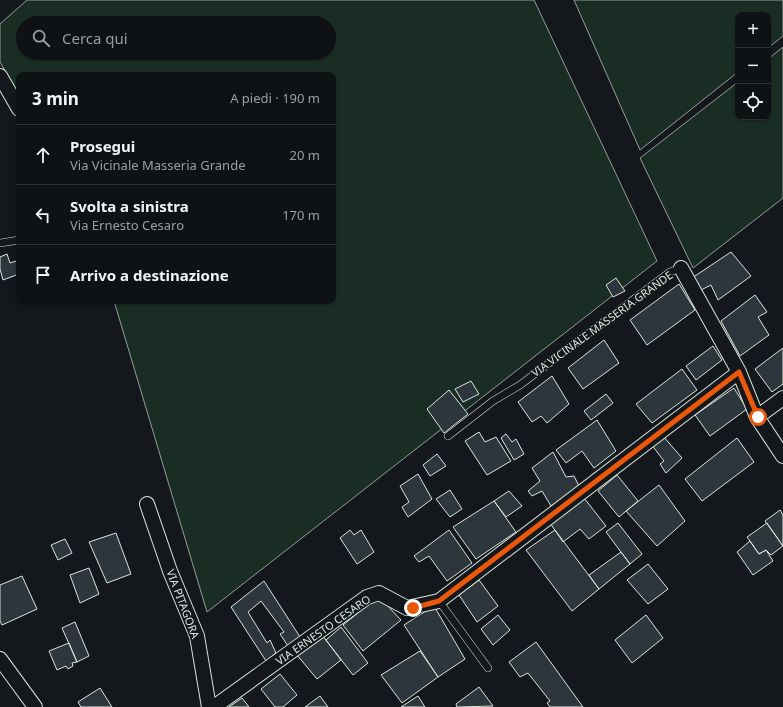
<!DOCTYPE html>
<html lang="it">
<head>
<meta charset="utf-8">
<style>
	:root { --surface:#0f1215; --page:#181b1e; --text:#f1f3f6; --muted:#9b9ea0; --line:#2f3234 }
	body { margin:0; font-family:"Noto Sans",sans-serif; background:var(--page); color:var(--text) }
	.controls { position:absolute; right:12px; top:12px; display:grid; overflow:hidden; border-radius:8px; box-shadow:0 1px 3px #0004 }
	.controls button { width:36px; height:36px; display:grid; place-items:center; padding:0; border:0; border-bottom:1px solid var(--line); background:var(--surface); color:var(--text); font:20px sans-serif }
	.stop { position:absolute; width:12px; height:12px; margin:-9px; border:3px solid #ea580c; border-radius:50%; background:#fff }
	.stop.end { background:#ea580c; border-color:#fff; box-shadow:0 1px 4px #0008 }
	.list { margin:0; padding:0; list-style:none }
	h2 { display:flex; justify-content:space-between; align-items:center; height:52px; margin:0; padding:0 16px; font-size:17px }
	h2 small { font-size:13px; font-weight:400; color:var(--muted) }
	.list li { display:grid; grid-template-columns:26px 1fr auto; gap:12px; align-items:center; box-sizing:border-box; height:60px; padding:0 16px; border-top:1px solid var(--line) }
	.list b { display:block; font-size:15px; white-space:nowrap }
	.list p { margin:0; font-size:13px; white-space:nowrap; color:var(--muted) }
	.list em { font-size:13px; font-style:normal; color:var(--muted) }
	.icon { flex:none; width:22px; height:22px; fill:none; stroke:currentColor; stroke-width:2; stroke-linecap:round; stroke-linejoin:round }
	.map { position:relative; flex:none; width:783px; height:707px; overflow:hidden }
	.search { position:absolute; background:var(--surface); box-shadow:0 1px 3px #0004; left:16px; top:16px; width:320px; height:44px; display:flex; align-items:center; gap:10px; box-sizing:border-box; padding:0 14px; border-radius:22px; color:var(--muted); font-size:15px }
	.panel { position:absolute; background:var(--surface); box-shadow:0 1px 3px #0004; left:16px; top:72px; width:320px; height:232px; border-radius:8px }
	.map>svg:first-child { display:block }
	.green { fill:#1a2d24; stroke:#939e99; fill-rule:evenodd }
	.building { fill:#2c363c; stroke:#d8e6dc }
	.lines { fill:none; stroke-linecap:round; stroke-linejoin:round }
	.service-casing { stroke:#d8e6dc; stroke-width:8 }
	.minor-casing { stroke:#d8e6dc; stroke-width:16 }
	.service { stroke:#14181c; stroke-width:7 }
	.minor { stroke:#14181c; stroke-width:14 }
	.route { stroke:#ea580c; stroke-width:5 }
	.labels { text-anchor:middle; stroke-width:3; stroke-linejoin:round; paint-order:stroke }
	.street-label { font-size:11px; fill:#d8e6dc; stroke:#14181c }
</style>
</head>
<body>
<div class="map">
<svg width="783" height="707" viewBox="0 0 783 707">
	<rect width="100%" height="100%" fill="#14181c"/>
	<path class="green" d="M27,0H534L657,261L207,612L114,301H333V75H19V95L0,62V24ZM23,23H329V53H23Z
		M574,0H783V36L768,48V15H738V72L640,150Z
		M783,47V198L693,268L640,158L738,82V117H768V59Z"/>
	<path class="building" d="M731,252L751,276L718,300L711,285L701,290L692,278Z
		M7,254L10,263L19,260V274L3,280L0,269V257Z
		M616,278L625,291L613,297L606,285Z
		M679,284L695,310L647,345L630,320Z
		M755,295L767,312L758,317L769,335L740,356L721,321Z
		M604,340L619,363L583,389L568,368Z
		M713,346L722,360L696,380L686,366Z
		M783,348V384L772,392L755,369Z
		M682,369L697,390L652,423L636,404Z
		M552,376L569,404L547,423L541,416L532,422L518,402Z
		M471,381L479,394L463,402L455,389Z
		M734,388L747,409L710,436L695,415Z
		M449,390L468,414L444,433L427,409Z
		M606,394L613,403L591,420L584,411Z
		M597,420L616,451L594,468L582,451L566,463L556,450Z
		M479,432L485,442L496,437L511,461L487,475L465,441Z
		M506,434L512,442L516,439L524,454L514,460L501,438Z
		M663,436L682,458L666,473L660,464L664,461L651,444Z
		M737,438L754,462L702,501L685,479Z
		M553,452L566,477L574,476L579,486L551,506L542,491L532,496L528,491L540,481L532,468Z
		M437,454L446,466L430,476L423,465Z
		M418,474L432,499L408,517L402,507L409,502L400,486Z
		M617,475L638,501L619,517L598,491Z
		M659,485L685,521L657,546L626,511Z
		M450,490L462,509L450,517L436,499Z
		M509,491L522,506L506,517L494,501Z
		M584,498L606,526L589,539L580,529L563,542L550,523Z
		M494,501L516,532L476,559L453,527Z
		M780,510L783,515V546L765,521Z
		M618,523L642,554L630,564L606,532Z
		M767,523L783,546L771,555L766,550L759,554L747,537Z
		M350,530L354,535L361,530L374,552L357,564L340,538Z
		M449,530L472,563L447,581L429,556L419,562L414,556Z
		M555,530L599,589L572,611L526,550Z
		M116,533L131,574L107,583L89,542Z
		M65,539L72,553L58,560L51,545Z
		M750,541L759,554L766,550L773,561L753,575L737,552Z
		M621,552L630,564L599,589L589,575Z
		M648,564L668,589L648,604L627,580Z
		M89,568L99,594L80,603L70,575Z
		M22,576L37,609L2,625L0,621V585Z
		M479,580L498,606L477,622L459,595Z
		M264,581L300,637L288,646L280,634L284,632L261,601L248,612L267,643L270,640L276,653L266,661L231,607Z
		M379,599L384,602L401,620L363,651L343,625L374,600Z
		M434,606L465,659L438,677L404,625Z
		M498,615L510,630L493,645L481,629Z
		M646,615L663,638L632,663L615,640Z
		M75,622L89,656L77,662L62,628Z
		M341,627L368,663L353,675L326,640Z
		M322,635L341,660L317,679L297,655Z
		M536,642L583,707H550L547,703L550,701L528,673L520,677L509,662Z
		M69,643L77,662L72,663L73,666L68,669L66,666L57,670L49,651Z
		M420,651L438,677L402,703L381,675Z
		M280,674L297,695L283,707H275L261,689Z
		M479,687L493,706L457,707L456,704Z
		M100,688L112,707H81L78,702Z
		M320,696L328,707H305Z
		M418,696L425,707H401Z
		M242,698L249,707H229Z"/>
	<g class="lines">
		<g class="service-casing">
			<path id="service" d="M0,243L19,240
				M448,436L493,401L520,385L670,272L681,268
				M439,601L488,668"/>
		</g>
		<g class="minor-casing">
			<path id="minor" d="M0,76L19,109
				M681,268L739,372L757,417L783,456
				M757,417L783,398
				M147,504L170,571L197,636L209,707
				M0,659L35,707
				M214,707L367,597L379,593L407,608L439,601L739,372"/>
		</g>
		<use href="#service" class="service"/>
		<use href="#minor" class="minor"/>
	</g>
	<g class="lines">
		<path class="route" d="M413,608L439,601L739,372L758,417"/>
	</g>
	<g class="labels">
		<g class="street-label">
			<text transform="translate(602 324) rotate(-36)" y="4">VIA VICINALE MASSERIA GRANDE</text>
			<text transform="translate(183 604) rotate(69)" y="4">VIA PITAGORA</text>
			<text transform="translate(323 630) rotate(-35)" y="4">VIA ERNESTO CESARO</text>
		</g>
	</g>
</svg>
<div class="controls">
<button>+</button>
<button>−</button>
<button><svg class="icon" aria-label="locate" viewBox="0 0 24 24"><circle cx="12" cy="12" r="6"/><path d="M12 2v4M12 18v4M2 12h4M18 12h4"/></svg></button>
</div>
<div class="stop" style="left:758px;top:417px"></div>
<div class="stop end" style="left:413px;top:608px"></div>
<div class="search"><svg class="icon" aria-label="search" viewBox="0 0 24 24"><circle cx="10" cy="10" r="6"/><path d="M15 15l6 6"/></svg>Cerca qui</div>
<section class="panel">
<h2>3 min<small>A piedi · 190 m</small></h2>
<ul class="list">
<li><svg class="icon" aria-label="ahead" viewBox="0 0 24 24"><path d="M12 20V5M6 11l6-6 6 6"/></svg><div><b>Prosegui</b><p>Via Vicinale Masseria Grande</p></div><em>20 m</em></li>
<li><svg class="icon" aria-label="left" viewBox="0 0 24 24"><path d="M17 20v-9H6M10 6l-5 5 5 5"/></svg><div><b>Svolta a sinistra</b><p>Via Ernesto Cesaro</p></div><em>170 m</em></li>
<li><svg class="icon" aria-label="arrive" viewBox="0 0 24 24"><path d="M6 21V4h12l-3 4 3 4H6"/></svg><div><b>Arrivo a destinazione</b></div></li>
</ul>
</section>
</div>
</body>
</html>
